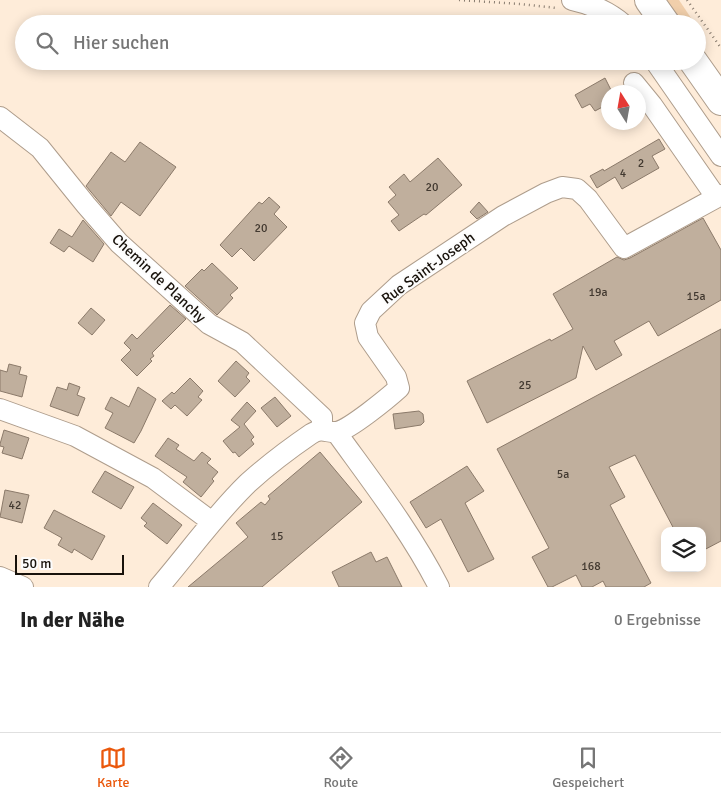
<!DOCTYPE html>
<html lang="de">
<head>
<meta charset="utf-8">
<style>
	:root { --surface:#fff; --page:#f2f2f2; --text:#222; --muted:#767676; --line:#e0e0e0; --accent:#ea580c }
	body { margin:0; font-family:Signika,sans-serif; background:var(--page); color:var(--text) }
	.controls { position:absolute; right:15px; bottom:15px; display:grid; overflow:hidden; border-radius:10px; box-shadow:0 2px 12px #0003 }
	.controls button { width:45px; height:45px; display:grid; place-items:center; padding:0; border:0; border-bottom:1px solid var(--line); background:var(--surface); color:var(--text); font:25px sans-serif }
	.compass { position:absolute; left:601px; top:85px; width:45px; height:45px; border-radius:50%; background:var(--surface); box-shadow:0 2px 12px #0003; rotate:349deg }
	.scale { position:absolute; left:15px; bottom:12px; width:109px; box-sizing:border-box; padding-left:5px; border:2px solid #18120b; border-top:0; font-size:14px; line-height:18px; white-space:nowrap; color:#18120b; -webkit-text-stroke:4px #fcfcfc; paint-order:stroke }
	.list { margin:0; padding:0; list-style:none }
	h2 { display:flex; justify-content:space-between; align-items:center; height:65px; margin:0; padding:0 20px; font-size:21px }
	h2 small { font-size:16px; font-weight:400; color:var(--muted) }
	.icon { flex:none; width:28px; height:28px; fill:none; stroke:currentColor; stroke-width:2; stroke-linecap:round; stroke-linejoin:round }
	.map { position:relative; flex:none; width:721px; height:587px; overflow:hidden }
	.search { position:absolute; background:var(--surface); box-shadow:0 2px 12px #0003; left:15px; right:15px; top:15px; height:55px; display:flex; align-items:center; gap:12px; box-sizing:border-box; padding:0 18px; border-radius:28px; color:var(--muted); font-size:19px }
	.sheet { height:145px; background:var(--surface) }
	nav { display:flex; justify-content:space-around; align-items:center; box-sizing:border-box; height:70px; border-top:1px solid var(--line); background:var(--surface); font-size:14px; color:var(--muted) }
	nav a { display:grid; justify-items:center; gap:2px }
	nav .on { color:var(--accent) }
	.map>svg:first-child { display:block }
	.green { fill:#f1cfab }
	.building { fill:#c0af9d; stroke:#8b7a6a }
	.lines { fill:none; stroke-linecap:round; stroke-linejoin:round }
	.minor-casing { stroke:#ae9d8c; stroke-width:22 }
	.highway-casing { stroke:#ae9d8c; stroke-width:30 }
	.path { stroke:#877b6e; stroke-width:2.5; stroke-dasharray:1 4; stroke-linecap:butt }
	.minor { stroke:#fff; stroke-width:20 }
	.highway { stroke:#fff; stroke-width:28 }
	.labels { text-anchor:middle; stroke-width:4; stroke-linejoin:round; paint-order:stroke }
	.number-label { font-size:12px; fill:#423930 }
	.street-label { font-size:15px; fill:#18120b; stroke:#fcfcfc }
</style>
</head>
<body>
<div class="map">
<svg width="721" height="587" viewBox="0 0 721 587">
	<rect width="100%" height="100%" fill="#feecd9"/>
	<path class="green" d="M664,0H679L695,24H681Z"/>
	<path class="building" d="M605,78L612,92H608V104L595,111L590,104L582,108L575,95Z
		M659,139L665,149L652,156L659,168L622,189L615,177L597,188L590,176L603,169L604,171Z
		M140,142L176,167L140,216L121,202L111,216L86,186L111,152L125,162Z
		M438,158L462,185L426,215L424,214L399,231L391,221L399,215L388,202L396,195L389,187L404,174L410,182Z
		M269,197L280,207L274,214L287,227L254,261L241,248L232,257L220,245L259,202L262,204Z
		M479,202L488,212L477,219L470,212Z
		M703,218L721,250V300L658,336L649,321L614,341L622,355L596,370L583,346L576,378L487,423L467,381L550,339L551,341L573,329L553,294L617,257L624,260L630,258Z
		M83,220L104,244L93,262L69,246L64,252L50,243L59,229L72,237Z
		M212,263L238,288L230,295L233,298L217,315L185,286L202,269L204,271Z
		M170,305L186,319L152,353L154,356L150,359L152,361L137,376L121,360L131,350L124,343L132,334L137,339Z
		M91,308L105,320L92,335L78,323Z
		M721,329V541L702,551V531H675L635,455L609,467L625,497L610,505L651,583L644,587H606L603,581L592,587H582L576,575L552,587H548L532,557L549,548L497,449Z
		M236,361L249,373L246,377L250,381L235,397L218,381Z
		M9,364L21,367L19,374L27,376L22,397L0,391V370L7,372Z
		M190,378L203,391L198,397L202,400L187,416L175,405L171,409L162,401L172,392L174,394Z
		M69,383L80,387L77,395L85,398L78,416L50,406L57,387L67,390Z
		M138,387L156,399L141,431L134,443L105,428L113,413L105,409L111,397L129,407Z
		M275,397L291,416L277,427L261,408Z
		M247,402L256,411L244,424L254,437L251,440L254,444L239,457L235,452L233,453L223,441L240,427L231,420Z
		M419,411L423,414L424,422L421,425L395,429L393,414Z
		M4,430L29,438L22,459L2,453L4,447L0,446V444Z
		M168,438L179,445L176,449L194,461L202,452L211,459L207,463L218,472L212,479L214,481L201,497L183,482L187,477L155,456Z
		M320,452L362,502L262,587H188L248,537L236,523L261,502L265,505L270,499L268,496Z
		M467,466L484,491L465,503L494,559L468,572L441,519L426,528L410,502Z
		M105,471L134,487L121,509L92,492Z
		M5,490L29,495L22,523L0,517Z
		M153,503L182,525L167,544L144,526L147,523L141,518Z
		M54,510L105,536L92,560L74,549L72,553L58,545L62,538L44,528Z
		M371,552L376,562L387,557L402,587H339L332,572Z"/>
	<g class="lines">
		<g class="minor-casing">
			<path id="minor" d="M572,0C591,4 608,11 623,24
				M655,61L721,156
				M634,83L652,105L716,197
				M0,117L40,148L86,205L119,243L209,324L242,342L322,417V429
				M0,409L75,436L153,478L212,522
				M336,432C372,482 411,532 439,587
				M0,577L23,587
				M159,587C189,552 215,515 248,483C268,465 289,449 311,434C322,427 327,433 337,432C350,429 388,398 399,388L396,377L368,337L365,323L371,311L399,285L503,216L546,193L562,187L577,189L588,199L624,248L721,195"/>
		</g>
		<g class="highway-casing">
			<path id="highway" d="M649,0L666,24
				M693,61L721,101"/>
		</g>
		<path class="path" d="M459,0L520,4L557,8
			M687,0L721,48"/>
		<use href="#minor" class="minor"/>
		<use href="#highway" class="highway"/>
	</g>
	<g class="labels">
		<g class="number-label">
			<text x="641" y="167">2</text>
			<text x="623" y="177">4</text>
			<text x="432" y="191">20</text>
			<text x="261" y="232">20</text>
			<text x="598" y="296">19a</text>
			<text x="696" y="300">15a</text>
			<text x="525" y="389">25</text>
			<text x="563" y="478">5a</text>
			<text x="15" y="509">42</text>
			<text x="277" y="540">15</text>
			<text x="591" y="570">168</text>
		</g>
		<g class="street-label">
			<text transform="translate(428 268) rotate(-36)" y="5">Rue Saint-Joseph</text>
			<text transform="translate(159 278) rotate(43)" y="5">Chemin de Planchy</text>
		</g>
	</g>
</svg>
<div class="controls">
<button><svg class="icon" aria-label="layers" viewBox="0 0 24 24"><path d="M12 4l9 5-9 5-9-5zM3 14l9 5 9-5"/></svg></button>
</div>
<svg class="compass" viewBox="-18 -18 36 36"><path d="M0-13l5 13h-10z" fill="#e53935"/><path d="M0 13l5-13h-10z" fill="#767676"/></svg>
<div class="scale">50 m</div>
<div class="search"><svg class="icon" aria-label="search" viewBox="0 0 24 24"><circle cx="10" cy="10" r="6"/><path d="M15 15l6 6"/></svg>Hier suchen</div>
</div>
<section class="sheet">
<h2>In der Nähe<small>0 Ergebnisse</small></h2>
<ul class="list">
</ul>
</section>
<nav>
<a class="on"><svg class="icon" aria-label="map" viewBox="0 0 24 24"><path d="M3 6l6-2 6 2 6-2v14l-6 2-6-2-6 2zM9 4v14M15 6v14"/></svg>Karte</a>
<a><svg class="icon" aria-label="directions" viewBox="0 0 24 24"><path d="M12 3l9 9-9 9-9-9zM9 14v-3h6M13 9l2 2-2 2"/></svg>Route</a>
<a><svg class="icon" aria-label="saved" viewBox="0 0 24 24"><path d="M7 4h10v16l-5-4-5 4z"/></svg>Gespeichert</a>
</nav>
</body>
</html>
